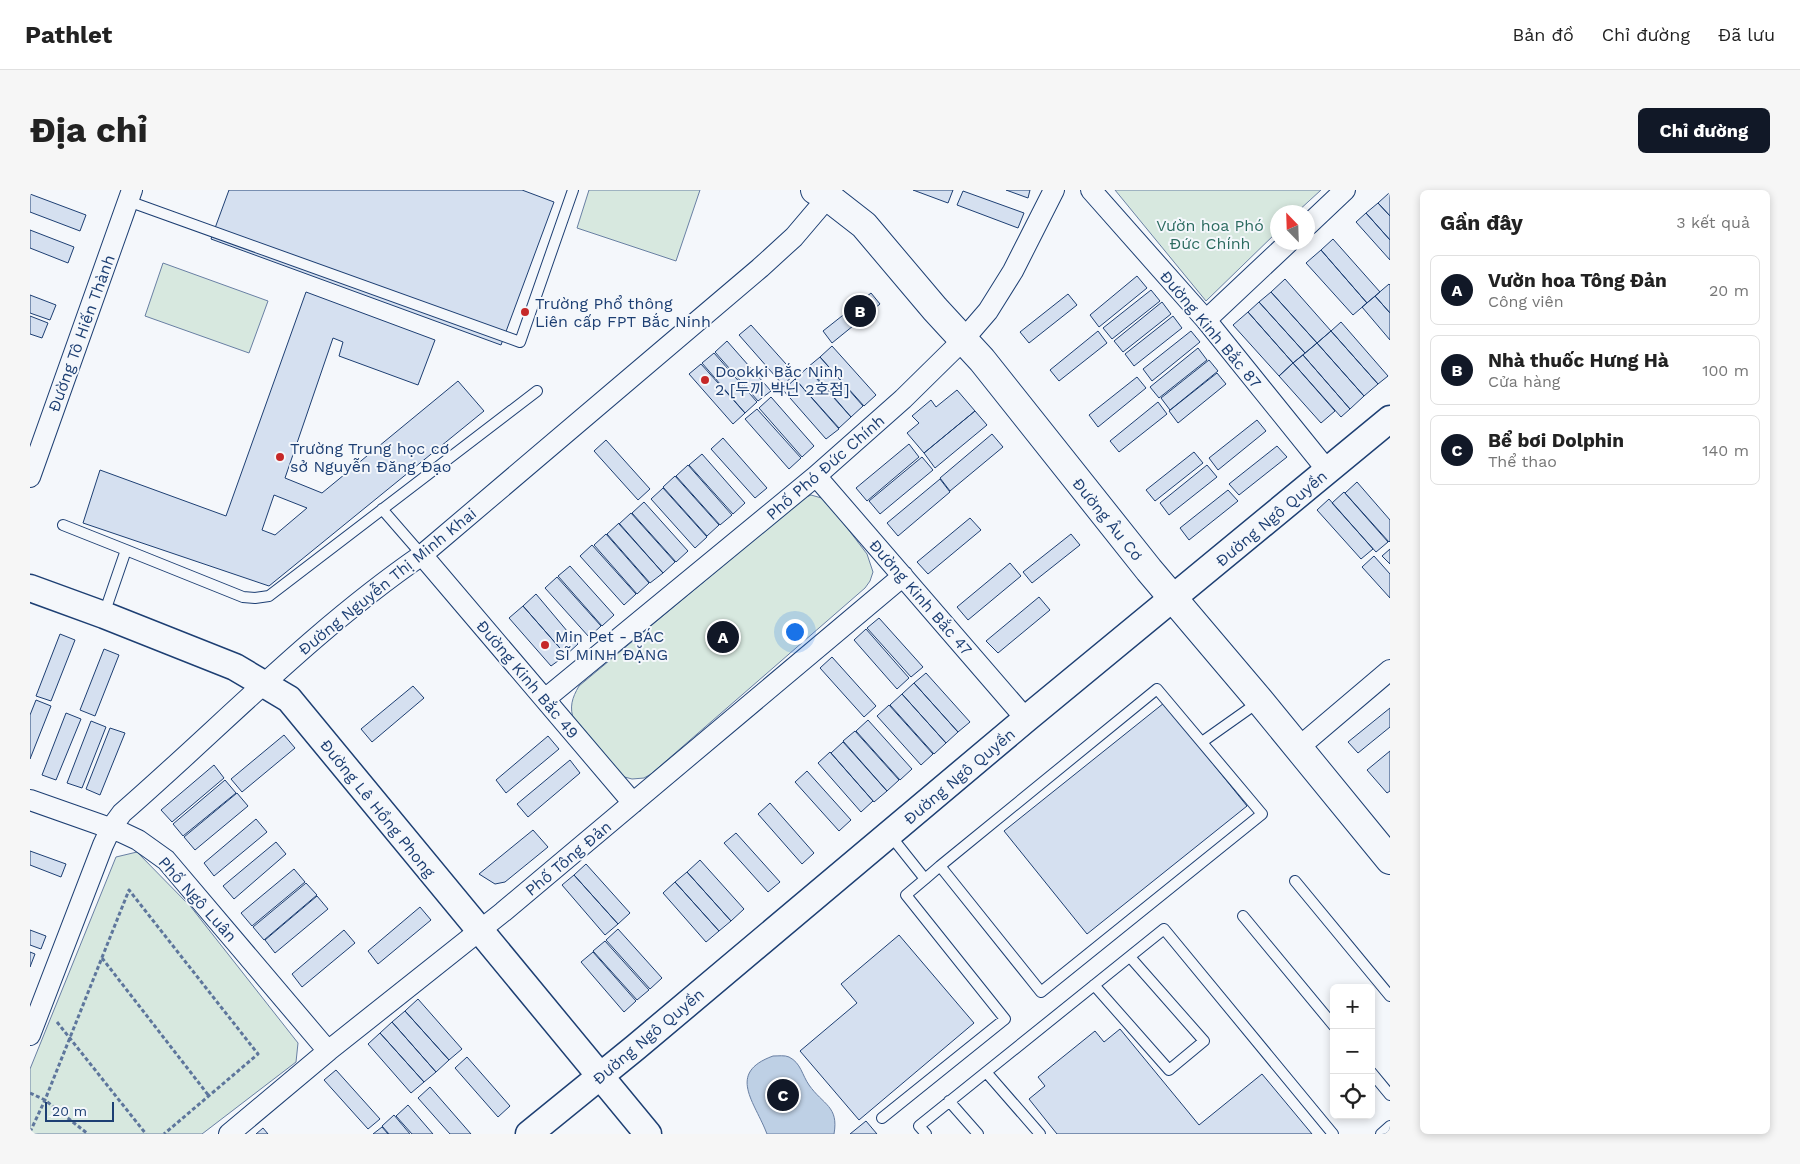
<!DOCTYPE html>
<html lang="vi">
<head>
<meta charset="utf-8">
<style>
	:root { --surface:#fff; --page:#f6f6f6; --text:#222; --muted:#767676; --line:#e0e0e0; --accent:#111827 }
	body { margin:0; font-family:"Work Sans","Noto Sans KR",sans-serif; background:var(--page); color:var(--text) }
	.controls { position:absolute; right:15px; bottom:15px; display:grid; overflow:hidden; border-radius:8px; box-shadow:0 2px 8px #0003 }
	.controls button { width:45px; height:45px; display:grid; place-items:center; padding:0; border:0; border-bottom:1px solid var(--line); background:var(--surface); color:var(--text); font:25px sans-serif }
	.compass { position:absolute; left:1240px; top:15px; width:45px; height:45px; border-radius:50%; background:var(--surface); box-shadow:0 2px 8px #0003; rotate:337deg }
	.scale { position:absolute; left:15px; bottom:12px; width:69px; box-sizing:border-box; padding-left:5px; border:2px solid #1d3f73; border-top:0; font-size:14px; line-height:18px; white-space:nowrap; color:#1d3f73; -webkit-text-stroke:4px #f4f7fb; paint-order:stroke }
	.you { position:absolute; left:764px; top:441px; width:18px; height:18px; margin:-12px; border:4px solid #fff; border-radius:50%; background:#1a73e8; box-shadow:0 0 0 8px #1a73e833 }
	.badge { display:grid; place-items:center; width:32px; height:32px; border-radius:50%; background:var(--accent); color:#fff; font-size:16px; font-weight:700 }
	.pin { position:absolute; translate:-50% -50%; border:2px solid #fff; box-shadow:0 1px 5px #0006 }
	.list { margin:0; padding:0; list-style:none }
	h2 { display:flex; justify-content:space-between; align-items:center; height:65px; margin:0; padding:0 20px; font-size:21px }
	h2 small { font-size:16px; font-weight:400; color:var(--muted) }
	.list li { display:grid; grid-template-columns:32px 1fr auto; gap:15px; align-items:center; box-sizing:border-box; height:70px; margin:0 10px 10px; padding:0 10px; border:1px solid var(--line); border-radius:8px }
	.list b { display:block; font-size:19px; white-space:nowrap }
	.list p { margin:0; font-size:16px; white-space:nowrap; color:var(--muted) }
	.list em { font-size:16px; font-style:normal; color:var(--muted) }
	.icon { flex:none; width:28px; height:28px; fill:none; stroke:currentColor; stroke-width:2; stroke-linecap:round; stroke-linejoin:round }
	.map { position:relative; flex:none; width:1360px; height:944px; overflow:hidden; border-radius:8px }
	header { display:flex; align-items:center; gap:30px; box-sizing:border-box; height:70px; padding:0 25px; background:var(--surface); border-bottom:1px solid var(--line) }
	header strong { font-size:24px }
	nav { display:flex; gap:28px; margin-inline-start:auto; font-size:18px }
	.intro { display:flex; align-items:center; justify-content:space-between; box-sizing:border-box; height:120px; padding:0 30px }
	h1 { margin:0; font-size:35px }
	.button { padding:12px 22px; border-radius:8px; background:var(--accent); color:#fff; font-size:18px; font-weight:700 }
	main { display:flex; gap:30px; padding:0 30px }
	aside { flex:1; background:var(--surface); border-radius:8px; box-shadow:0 2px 8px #0003 }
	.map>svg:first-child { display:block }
	.green { fill:#d7e8df; stroke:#687fa3 }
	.water { fill:#bed0e5; stroke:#687fa3 }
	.building { fill:#d5e0f0; stroke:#1d3f73; fill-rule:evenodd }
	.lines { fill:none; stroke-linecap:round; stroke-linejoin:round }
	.service-casing { stroke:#1d3f73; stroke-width:12 }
	.minor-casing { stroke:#1d3f73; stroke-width:22 }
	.tertiary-casing { stroke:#1d3f73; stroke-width:29 }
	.secondary-casing { stroke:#1d3f73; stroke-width:30 }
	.path { stroke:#5e769c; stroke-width:3; stroke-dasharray:4 2.5; stroke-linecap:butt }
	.service { stroke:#f4f7fb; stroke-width:10 }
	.minor { stroke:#f4f7fb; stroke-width:20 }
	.tertiary { stroke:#f4f7fb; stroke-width:26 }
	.secondary { stroke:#f4f7fb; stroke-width:28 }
	.poi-dot { fill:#c62828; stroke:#f4f7fb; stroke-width:2 }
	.labels { text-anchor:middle; stroke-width:4; stroke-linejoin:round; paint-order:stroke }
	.park-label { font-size:16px; fill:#2c6c60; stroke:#f4f7fb }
	.poi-label { font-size:16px; fill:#1d3f73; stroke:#f4f7fb; text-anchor:start }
	.street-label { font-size:16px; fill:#1d3f73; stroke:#f4f7fb }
</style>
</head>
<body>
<header>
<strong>Pathlet</strong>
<nav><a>Bản đồ</a><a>Chỉ đường</a><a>Đã lưu</a></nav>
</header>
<div class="intro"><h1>Địa chỉ</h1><a class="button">Chỉ đường</a></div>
<main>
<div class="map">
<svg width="1360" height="944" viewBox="0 0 1360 944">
	<rect width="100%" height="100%" fill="#f4f7fb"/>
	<path class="green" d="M559,0H670L646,71L547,38Z
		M1085,0H1291L1267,22H1248L1247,42L1176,111Z
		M133,73L238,111L219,163L115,126Z
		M781,305L795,309L837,364L843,382L840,391L835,398L621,584L614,588L602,589L591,586L544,531C539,517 542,508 549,496L774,308Z
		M107,662L161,717L268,853L266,872L172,944H0V879L86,667Z"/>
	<path class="water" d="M743,866C748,866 755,865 759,867C771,873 772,885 779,895C793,915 809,916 804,944H737C725,912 696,883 743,866Z"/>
	<path class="building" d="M199,0H492L524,12L471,155L181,49Z
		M883,0H923L918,13Z
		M976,0H1000L998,8Z
		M933,1L994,23L988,38L927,15Z
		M1359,3L1360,5V26L1348,13Z
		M0,4L56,25L50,41L0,22Z
		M1348,13L1360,26V50L1336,23Z
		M1336,23L1360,50V70L1326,32Z
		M0,40L44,57L38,73L0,58Z
		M1303,49L1350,102L1337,113L1291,60Z
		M1291,60L1337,113L1323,125L1276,73Z
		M1107,86L1117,98L1069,137L1060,125Z
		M1255,89L1301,141L1287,153L1241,102Z
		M1359,94L1360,95V123L1345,106Z
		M1121,100L1130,111L1082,149L1073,138Z
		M276,102L405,150L388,195L309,166L313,152L303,148L255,288L292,303L428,191L454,221L239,396L53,333L70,280L196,326ZM244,305L277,318L245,345L232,340Z
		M1241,102L1287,153L1275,163L1229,112Z
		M841,103L850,114L802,153L793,141Z
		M1038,104L1047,115L999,153L990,142Z
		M0,105L26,115L20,130L0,123Z
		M1345,106L1360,123V150L1332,117Z
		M1132,112L1141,124L1093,162L1084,151Z
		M1229,112L1275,163L1263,173L1218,122Z
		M1218,122L1263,173L1249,186L1203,135Z
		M0,126L18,133L12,148L0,144Z
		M1143,126L1152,138L1104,176L1095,164Z
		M1311,132L1358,186L1348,194L1301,141Z
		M721,135L765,184L753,195L709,145Z
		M1068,141L1077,153L1029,191L1020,180Z
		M1161,141L1170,152L1122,191L1113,179Z
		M1301,141L1348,194L1334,206L1287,153Z
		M697,151L741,201L728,211L685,162Z
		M1287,153L1334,206L1320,219L1273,165Z
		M802,156L846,205L834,216L790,167Z
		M1168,158L1177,170L1129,208L1120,197Z
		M684,163L727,212L715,223L672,173Z
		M1273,165L1320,219L1311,227L1263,173Z
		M790,167L833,216L821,227L778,177Z
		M1179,170L1188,181L1140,220L1131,208Z
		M1263,173L1305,221L1291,233L1249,186Z
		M671,174L715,223L703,234L659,184Z
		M777,178L821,227L809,238L765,189Z
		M1187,183L1196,194L1148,233L1139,221Z
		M1107,187L1116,198L1068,237L1059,225Z
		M765,189L809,239L796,249L753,200Z
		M927,200L945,221L894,263L877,243L889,233L882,226L901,210L906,217Z
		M741,207L784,256L772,267L729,218Z
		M1128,212L1137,224L1089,262L1080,251Z
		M727,219L771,268L759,279L715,229Z
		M945,221L957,235L905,278L894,263Z
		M1227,230L1236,241L1188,280L1179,268Z
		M962,244L973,257L920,301L910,288Z
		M693,248L737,298L725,308L681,259Z
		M576,250L620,299L608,310L564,261Z
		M879,254L889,267L837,311L826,298Z
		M1247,256L1257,267L1209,305L1199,294Z
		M1164,262L1173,273L1125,311L1116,300Z
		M672,264L715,313L703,324L659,275Z
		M892,267L903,280L850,324L839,311Z
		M658,275L702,325L690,335L646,286Z
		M1177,275L1187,287L1139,325L1130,313Z
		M645,286L689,335L677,346L633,297Z
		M910,289L920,302L868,346L857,333Z
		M1327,292L1360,330V351L1359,352L1315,303Z
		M633,298L677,347L665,358L621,309Z
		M1198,300L1208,311L1159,350L1150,338Z
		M1314,302L1358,352L1346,362L1302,313Z
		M1299,309L1343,359L1331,369L1287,320Z
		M614,312L658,361L646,372L602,323Z
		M601,323L645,372L633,383L589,334Z
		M940,328L951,340L898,384L887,372Z
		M589,333L633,383L620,393L577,344Z
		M576,344L619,393L607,404L564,355Z
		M1041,344L1050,355L1002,393L993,382Z
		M562,355L606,404L594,415L550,366Z
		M1360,359V374L1352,366Z
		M1344,366L1360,384V408L1332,377Z
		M980,373L991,386L938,430L927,417Z
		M540,376L584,425L572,436L528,386Z
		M527,387L571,436L559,447L515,398Z
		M506,404L548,454L536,465L493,416Z
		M1009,407L1020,420L968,463L956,451Z
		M493,416L536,465L521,476L479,428Z
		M849,428L893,477L881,487L837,438Z
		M836,439L879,488L867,499L824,450Z
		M30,444L45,450L21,511L6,506Z
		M74,459L89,465L65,526L50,520Z
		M802,467L846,516L834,527L790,478Z
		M896,483L940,532L928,542L884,493Z
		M884,493L928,542L916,553L872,504Z
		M383,496L394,508L342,552L331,539Z
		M872,504L916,553L904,564L860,515Z
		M6,510L21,516L0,569V525Z
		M1134,513L1217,616L1057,744L974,641Z
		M859,515L903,564L891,575L847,526Z
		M1360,518V537L1328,563L1318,552Z
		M36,523L51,529L26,590L12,585Z
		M838,530L882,579L870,590L826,541Z
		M61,531L76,537L52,598L37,593Z
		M80,538L95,543L70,605L56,599Z
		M825,541L869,590L857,601L813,551Z
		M254,545L265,558L212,602L201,589Z
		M518,546L529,559L476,603L466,590Z
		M813,552L857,601L844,612L801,563Z
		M1360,561V601L1357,603L1337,580Z
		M800,562L843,611L831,622L788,573Z
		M540,570L550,583L498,627L487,614Z
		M184,575L194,588L142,632L131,620Z
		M777,581L821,630L809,641L765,592Z
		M195,590L206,603L153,646L143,634Z
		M207,603L218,616L165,660L154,647Z
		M740,613L784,663L772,674L728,624Z
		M226,629L237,642L184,686L174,673Z
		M503,640L518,657L475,692L465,694L449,684Z
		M706,643L750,692L738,702L694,653Z
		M246,652L256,664L204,709L193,696Z
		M0,661L36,674L31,687L0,675Z
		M670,670L714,719L701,731L657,682Z
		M556,674L600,723L588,734L544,685Z
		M264,679L275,692L222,736L211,723Z
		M657,682L701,731L689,741L645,692Z
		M544,685L588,734L575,745L532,695Z
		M645,692L689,741L676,752L633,703Z
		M276,693L287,705L234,750L223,737Z
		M287,706L298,719L245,763L235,750Z
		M390,717L401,730L348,774L338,761Z
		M588,739L632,788L620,799L576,750Z
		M0,740L16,746L11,759L0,755Z
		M314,740L325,753L272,797L262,784Z
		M869,745L944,833L829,930L770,861L827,813L811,794Z
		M575,751L619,800L607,810L563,761Z
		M0,762L5,764L0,777Z
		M563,762L606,811L594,822L551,772Z
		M388,809L432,859L419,870L375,821Z
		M375,821L419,870L406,882L362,832Z
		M362,832L406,882L394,892L350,843Z
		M1090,839L1169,935L1232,884L1282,944H1027L999,909L1015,896L1008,887L1065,841L1074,852Z
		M350,843L394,892L381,903L338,854Z
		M437,867L480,916L468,927L425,878Z
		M306,880L350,929L338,939L294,890Z
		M400,897L441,944H420L388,908Z
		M378,915L403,944H382L366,926Z
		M364,925L380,944H359L352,936Z
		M836,931L847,944H820Z
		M352,937L358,944H343Z
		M233,938L238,944H226Z"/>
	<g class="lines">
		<g class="service-casing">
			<path id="service" d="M98,11L490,152L543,0
				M352,319L392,365
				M33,335L96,360L74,424
				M96,360L213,407L225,408L239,406L507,201
				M1172,552L1230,511
				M860,645L895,689L910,676L1011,802L1232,624L1127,499L910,676
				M1265,691L1360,806
				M1213,726L1304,836
				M1064,795L1139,880L1174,851L1100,767
				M956,882L1010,944
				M1341,882L1360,905
				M919,911L948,944
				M852,928L975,829L876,705L895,689
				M896,944L889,936L1134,739L1303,944
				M1351,944L1360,936"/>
		</g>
		<g class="minor-casing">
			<path id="minor" d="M1061,0L1176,130L1297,280
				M1278,35L1315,0
				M1176,130L1259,52
				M786,286L996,529
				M0,287L102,0
				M392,365L603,613
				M515,509L786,286L873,209L933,150L958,121L983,81L1024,0
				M1268,558L1360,480
				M0,610L91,642L108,650L136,670L298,861
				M0,845L73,655L81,638L92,623C192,536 283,440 392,365L730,78L764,47L798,7L802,0
				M199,944L298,861L473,722L873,386"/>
		</g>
		<g class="tertiary-casing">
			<path id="tertiary" d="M0,398L74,425L205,477L259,509L618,944
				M499,944L606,857L996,529L1360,229"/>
		</g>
		<g class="secondary-casing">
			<path id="secondary" d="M785,0L798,7L834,35L905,119L952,170L1119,380L1230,511L1360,670"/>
		</g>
		<path class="path" d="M72,768L179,906
			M27,832L116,944
			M0,903L15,910L58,944
			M0,942L15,910L99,700L228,864L134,944"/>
		<use href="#service" class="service"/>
		<use href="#minor" class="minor"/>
		<use href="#tertiary" class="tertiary"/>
		<use href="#secondary" class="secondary"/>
	</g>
	<g class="poi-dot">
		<circle cx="495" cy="122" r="5"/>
		<circle cx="675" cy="190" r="5"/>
		<circle cx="250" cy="267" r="5"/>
		<circle cx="515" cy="455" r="5"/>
	</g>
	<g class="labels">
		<g class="park-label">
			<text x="1180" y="41">Vườn hoa Phó<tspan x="1180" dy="18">Đức Chính</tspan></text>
		</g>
		<g class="poi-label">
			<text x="505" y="119">Trường Phổ thông<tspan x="505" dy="18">Liên cấp FPT Bắc Ninh</tspan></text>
			<text x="685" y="187">Dookki Bắc Ninh<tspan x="685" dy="18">2 [두끼 박닌 2호점]</tspan></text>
			<text x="260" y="264">Trường Trung học cơ<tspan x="260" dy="18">sở Nguyễn Đăng Đạo</tspan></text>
			<text x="525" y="452">Min Pet - BÁC<tspan x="525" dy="18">SĨ MINH ĐẶNG</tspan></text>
		</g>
		<g class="street-label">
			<text transform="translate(1181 139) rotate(50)" y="6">Đường Kinh Bắc 87</text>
			<text transform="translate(51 143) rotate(-70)" y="6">Đường Tô Hiến Thành</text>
			<text transform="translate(795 277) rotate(-41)" y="6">Phố Phó Đức Chính</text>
			<text transform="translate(1241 328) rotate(-40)" y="6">Đường Ngô Quyền</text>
			<text transform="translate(1078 329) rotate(51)" y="6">Đường Âu Cơ</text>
			<text transform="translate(357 391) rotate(-39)" y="6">Đường Nguyễn Thị Minh Khai</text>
			<text transform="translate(891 407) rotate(49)" y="6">Đường Kinh Bắc 47</text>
			<text transform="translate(498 489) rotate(50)" y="6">Đường Kinh Bắc 49</text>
			<text transform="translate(929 586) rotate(-40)" y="6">Đường Ngô Quyền</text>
			<text transform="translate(348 618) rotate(51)" y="6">Đường Lê Hồng Phong</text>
			<text transform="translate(538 668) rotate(-40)" y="6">Phố Tông Đản</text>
			<text transform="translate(168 709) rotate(48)" y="6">Phố Ngô Luân</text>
			<text transform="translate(618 846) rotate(-40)" y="6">Đường Ngô Quyền</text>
		</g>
	</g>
</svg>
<div class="controls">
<button>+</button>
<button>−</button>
<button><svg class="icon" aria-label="locate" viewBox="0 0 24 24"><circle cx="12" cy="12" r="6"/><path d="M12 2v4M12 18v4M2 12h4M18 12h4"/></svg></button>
</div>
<svg class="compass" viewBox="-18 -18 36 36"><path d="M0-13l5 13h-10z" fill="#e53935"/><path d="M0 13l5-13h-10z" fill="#767676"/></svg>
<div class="scale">20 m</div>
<div class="you"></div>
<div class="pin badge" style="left:693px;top:447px">A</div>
<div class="pin badge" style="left:830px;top:121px">B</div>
<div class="pin badge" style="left:753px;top:905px">C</div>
</div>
<aside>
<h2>Gần đây<small>3 kết quả</small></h2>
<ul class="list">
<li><span class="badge">A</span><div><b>Vườn hoa Tông Đản</b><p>Công viên</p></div><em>20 m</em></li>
<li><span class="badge">B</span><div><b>Nhà thuốc Hưng Hà</b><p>Cửa hàng</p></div><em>100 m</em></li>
<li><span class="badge">C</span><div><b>Bể bơi Dolphin</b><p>Thể thao</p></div><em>140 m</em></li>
</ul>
</aside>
</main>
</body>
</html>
